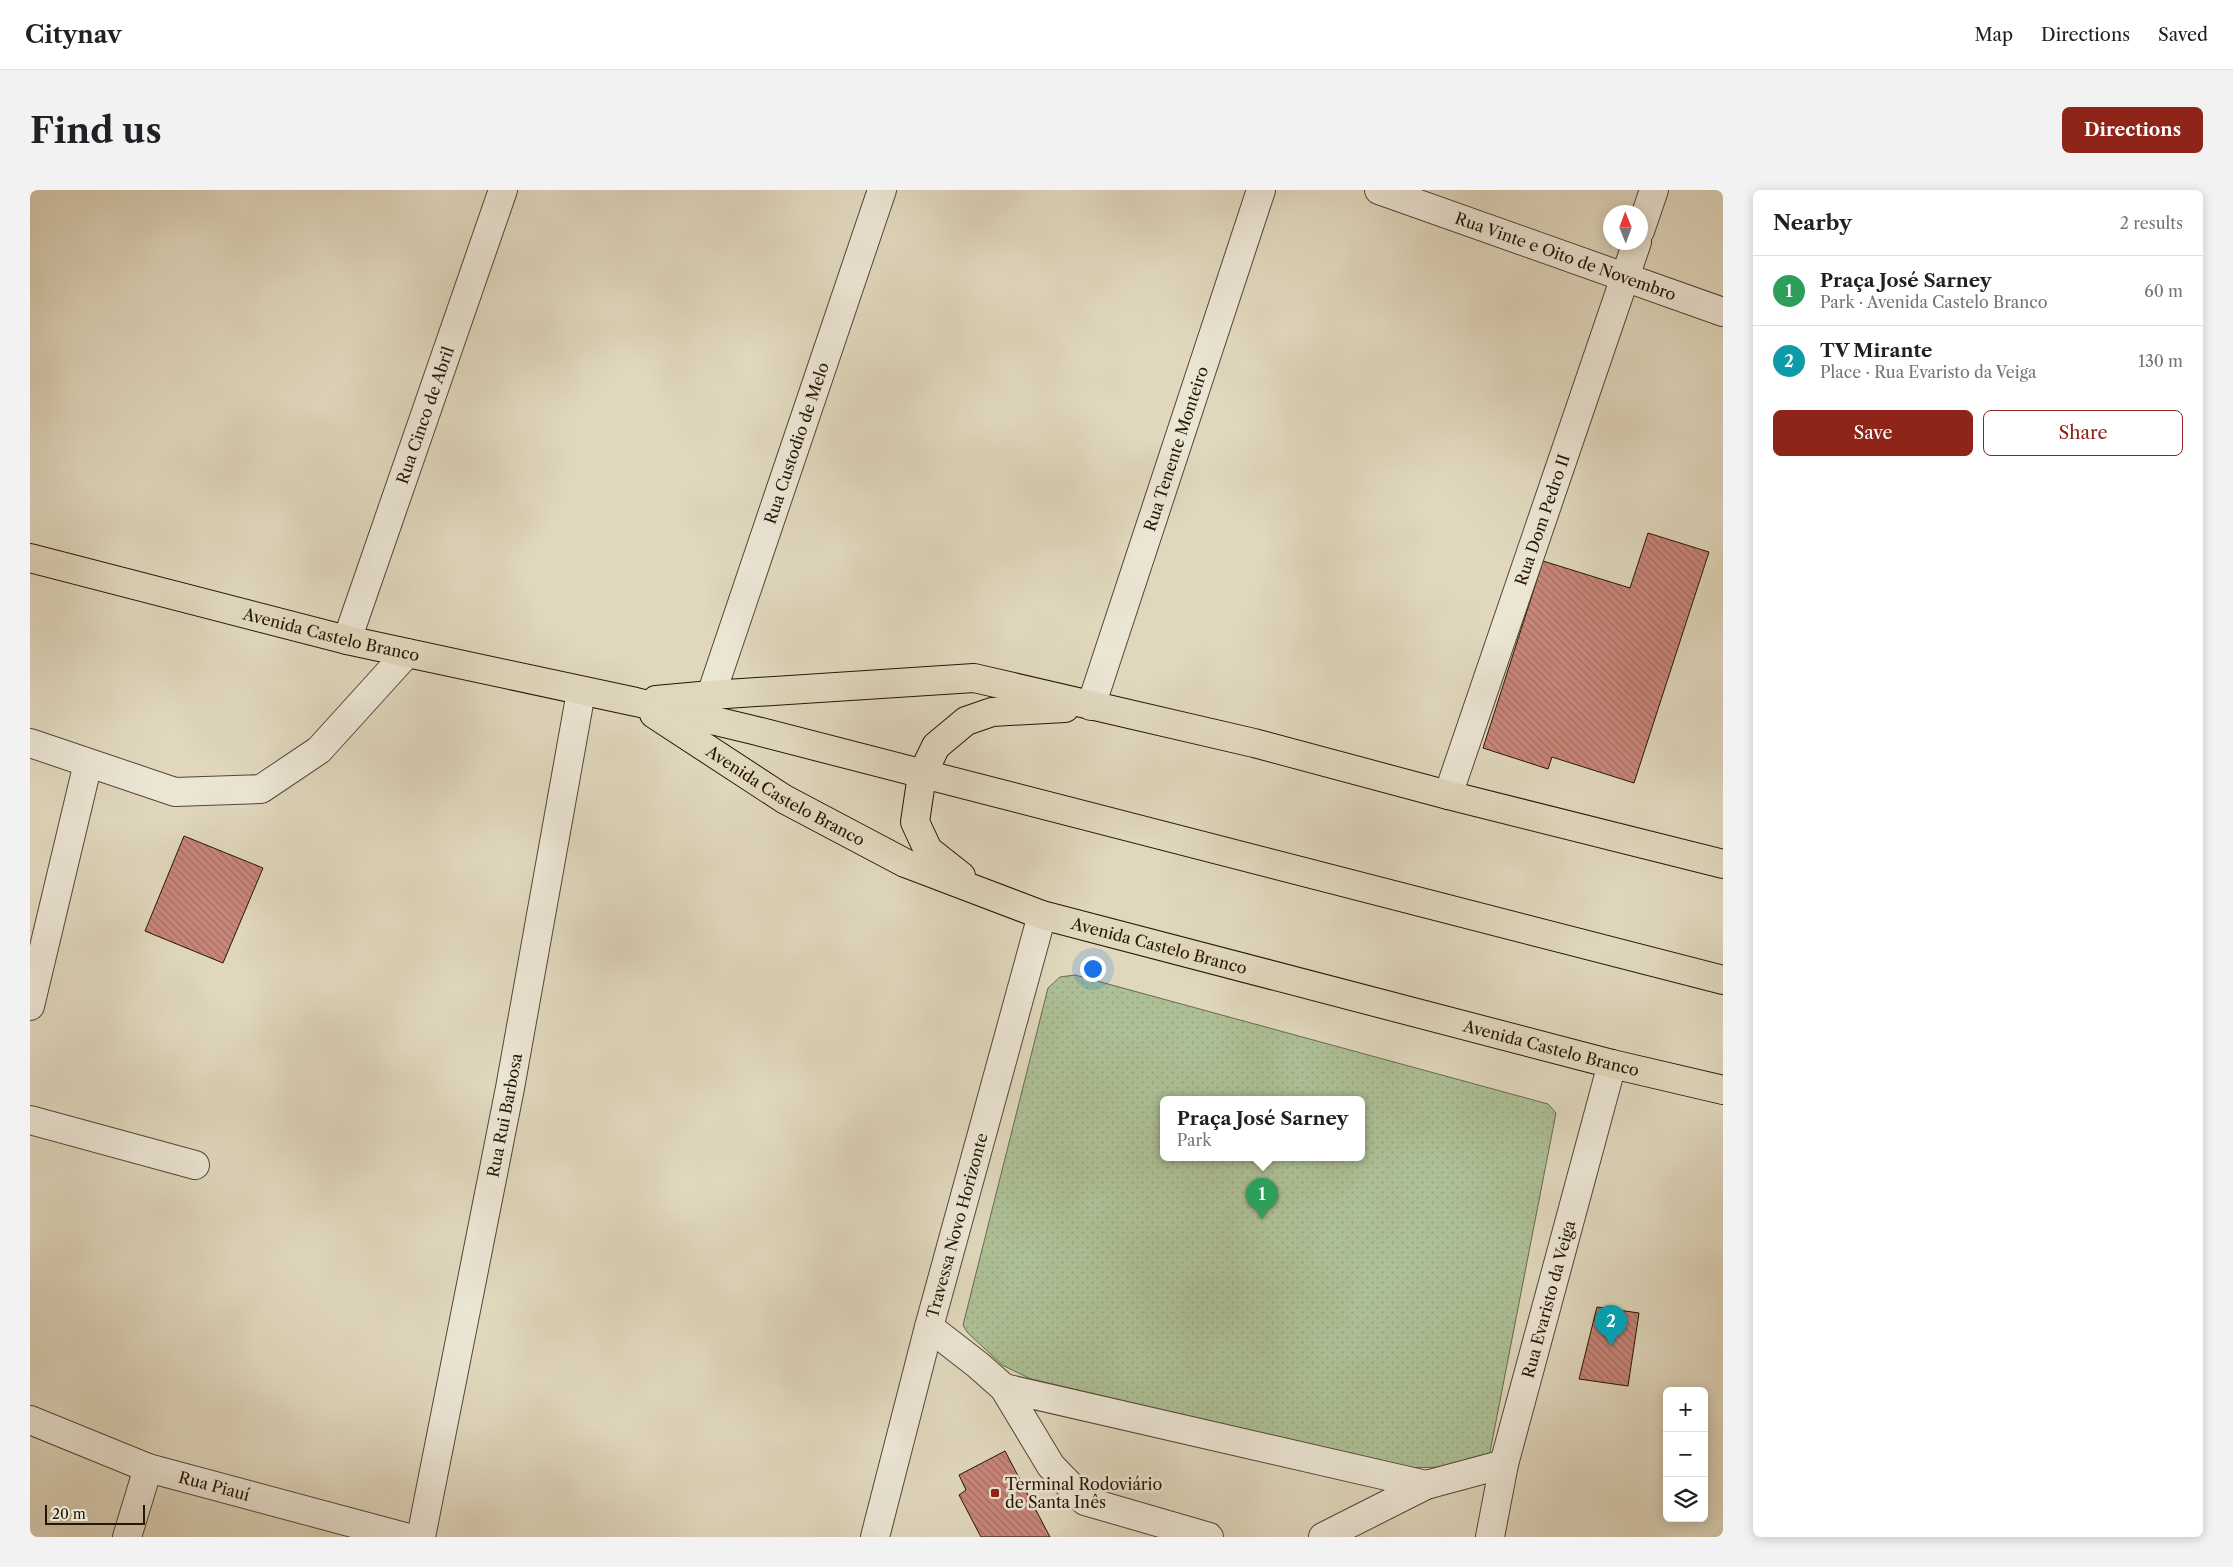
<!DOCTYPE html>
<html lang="en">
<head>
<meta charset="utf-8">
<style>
	:root { --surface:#fff; --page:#f2f2f2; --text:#202124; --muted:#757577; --line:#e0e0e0; --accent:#8f2418 }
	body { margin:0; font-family:"Libre Caslon Text",serif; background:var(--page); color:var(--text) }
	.controls { position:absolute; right:15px; bottom:15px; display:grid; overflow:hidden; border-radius:8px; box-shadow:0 2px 12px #0003 }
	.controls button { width:45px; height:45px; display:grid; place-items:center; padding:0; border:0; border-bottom:1px solid var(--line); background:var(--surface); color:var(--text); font:25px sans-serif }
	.compass { position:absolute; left:1573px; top:15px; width:45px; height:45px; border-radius:50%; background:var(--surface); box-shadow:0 2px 12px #0003; rotate:359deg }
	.scale { position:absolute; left:15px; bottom:12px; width:100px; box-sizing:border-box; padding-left:5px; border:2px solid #251606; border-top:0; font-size:14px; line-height:18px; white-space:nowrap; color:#251606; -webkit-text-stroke:4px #ebe5d4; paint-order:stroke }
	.you { position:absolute; left:1062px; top:778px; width:18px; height:18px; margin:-12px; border:4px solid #fff; border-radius:50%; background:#1a73e8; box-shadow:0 0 0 8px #1a73e833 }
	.badge { display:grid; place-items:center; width:32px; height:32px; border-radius:50%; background:var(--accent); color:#fff; font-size:16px; font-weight:700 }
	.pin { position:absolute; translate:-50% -41px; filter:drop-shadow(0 1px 2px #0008) }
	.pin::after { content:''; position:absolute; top:26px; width:18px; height:15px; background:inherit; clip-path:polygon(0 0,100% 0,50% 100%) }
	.popup { position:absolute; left:1130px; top:906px; width:205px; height:65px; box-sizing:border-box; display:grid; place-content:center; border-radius:8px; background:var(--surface); filter:drop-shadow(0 1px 4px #0005); font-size:16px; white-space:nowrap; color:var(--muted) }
	.popup b { font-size:19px; color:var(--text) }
	.popup::after { content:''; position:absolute; left:50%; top:100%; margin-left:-10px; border:10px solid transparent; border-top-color:var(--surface) }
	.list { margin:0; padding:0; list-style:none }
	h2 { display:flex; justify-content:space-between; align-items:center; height:65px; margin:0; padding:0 20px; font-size:21px }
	h2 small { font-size:16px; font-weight:400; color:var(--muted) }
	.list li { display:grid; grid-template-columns:32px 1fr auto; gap:15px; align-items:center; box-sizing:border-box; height:70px; padding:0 20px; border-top:1px solid var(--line) }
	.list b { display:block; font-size:19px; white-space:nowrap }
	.list p { margin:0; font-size:16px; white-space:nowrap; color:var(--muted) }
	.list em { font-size:16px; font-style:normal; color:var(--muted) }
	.actions { display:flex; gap:10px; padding:15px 20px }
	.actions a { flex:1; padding:11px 0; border:1px solid var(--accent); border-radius:8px; text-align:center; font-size:18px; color:var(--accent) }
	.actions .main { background:var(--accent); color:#fff }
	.icon { flex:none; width:28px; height:28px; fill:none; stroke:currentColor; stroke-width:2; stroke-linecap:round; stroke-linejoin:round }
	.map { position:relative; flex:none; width:1693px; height:1347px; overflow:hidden; border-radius:8px }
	header { display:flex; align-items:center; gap:30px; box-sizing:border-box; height:70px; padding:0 25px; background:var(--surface); border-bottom:1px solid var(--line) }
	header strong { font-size:24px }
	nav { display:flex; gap:28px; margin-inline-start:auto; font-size:18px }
	.intro { display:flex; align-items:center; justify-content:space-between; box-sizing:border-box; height:120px; padding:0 30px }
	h1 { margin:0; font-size:35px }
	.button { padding:12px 22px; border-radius:8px; background:var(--accent); color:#fff; font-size:18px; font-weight:700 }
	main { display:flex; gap:30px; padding:0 30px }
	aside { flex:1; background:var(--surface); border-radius:8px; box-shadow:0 2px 12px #0003 }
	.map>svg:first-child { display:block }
	.park { fill:url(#park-dots); stroke:#696a4e; fill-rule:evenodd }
	.building { fill:url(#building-back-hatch); stroke:#251606 }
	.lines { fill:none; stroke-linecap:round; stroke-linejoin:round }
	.minor-casing { stroke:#544634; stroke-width:30 }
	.major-casing { stroke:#251606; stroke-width:30 }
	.minor { stroke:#ebe5d4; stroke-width:28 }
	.major { stroke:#e0d7bd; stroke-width:28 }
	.poi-dot { fill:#8f2418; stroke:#ebe5d4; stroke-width:2 }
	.labels { text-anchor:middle; stroke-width:5; stroke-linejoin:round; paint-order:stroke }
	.street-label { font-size:16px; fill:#251606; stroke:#ebe5d4 }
	.poi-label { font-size:16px; fill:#251606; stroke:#ebe5d4; text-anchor:start }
</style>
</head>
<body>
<header>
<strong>Citynav</strong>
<nav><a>Map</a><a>Directions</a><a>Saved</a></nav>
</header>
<div class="intro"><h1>Find us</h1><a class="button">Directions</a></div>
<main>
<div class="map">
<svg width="1693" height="1347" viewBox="0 0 1693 1347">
	<defs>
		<pattern id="park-dots" width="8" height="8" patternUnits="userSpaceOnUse" patternTransform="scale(1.25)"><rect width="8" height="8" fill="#adbf95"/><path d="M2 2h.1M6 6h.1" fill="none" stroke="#95a37f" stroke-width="1.8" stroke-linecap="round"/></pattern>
		<pattern id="building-back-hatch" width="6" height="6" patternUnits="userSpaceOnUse" patternTransform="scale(1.25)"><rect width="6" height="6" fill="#c9867a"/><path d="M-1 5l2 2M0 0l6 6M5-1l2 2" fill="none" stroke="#a36d62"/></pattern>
	</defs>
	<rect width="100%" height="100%" fill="#e0d7bd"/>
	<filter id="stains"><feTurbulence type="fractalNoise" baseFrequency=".004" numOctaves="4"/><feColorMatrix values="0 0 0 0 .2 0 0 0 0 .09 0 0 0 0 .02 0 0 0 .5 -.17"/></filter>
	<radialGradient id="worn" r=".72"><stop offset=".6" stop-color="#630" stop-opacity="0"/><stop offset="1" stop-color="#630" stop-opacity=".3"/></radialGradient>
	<path class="park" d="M1045,785L1518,914L1526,923L1459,1267L1448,1276L1375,1278L1001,1189L972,1175L937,1142L933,1135L1018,798L1030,787ZM1133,910H1331V968H1133Z"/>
	<path class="building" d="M1618,343L1679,362L1604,593L1522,567L1518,579L1453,558L1513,371L1600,398Z
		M154,646L233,678L193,773L115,741Z
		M1567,1117L1609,1123L1598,1196L1549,1189Z
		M975,1261L1020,1347H951L929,1305L936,1300L929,1285Z"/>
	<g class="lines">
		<g class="minor-casing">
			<g id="minor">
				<path id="s1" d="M1349,0L1693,122"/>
				<path d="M1610,41L1624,0"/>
				<path id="s2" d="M317,450L473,0"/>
				<path id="s3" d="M681,505L852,0"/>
				<path id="s4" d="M1061,516L1231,0"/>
				<path d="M0,553L145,602L231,599L289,560L377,463"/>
				<path id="s5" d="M1418,605L1607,52"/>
				<path d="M0,816L58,573"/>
				<path d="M0,930L165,975"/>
				<path d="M899,1137L948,1175L974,1198L1021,1276L1055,1311L1179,1347"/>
				<path d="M974,1198L1396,1295"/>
				<path id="s6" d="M0,1230L118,1278L375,1347"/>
				<path d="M97,1347L118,1278"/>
				<path id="s7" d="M391,1347L480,898L551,502"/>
				<path id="s8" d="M845,1347L899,1137L1012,725"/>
				<path d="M1293,1347L1396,1295L1474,1274"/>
				<path id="s9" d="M1460,1347L1474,1274L1582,874"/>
			</g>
		</g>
		<g class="major-casing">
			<g id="major">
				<path id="s10" d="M0,368L317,450L606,512L723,540L1693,790"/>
				<path d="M626,510L681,505L944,488L1224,553L1418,605L1693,674"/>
				<path id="s11" d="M624,524L754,609L875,673L1012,725L1582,874L1693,900"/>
				<path d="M931,686L898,660L885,632L892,585L906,556L936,531L962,522L1035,518"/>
			</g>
		</g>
		<use href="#minor" class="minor"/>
		<use href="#major" class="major"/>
	</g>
	<rect class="poi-dot" x="960" y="1298" width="10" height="10" rx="2.5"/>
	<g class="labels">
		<g class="street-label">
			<text dy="6" stroke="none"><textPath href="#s1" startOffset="198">Rua Vinte e Oito de Novembro</textPath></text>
			<text dy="6" stroke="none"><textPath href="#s2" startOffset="238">Rua Cinco de Abril</textPath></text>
			<text dy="6" stroke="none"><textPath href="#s3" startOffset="266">Rua Custodio de Melo</textPath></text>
			<text dy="6" stroke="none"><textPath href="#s4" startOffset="271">Rua Tenente Monteiro</textPath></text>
			<text dy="6" stroke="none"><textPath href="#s5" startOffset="291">Rua Dom Pedro II</textPath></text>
			<text dy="6" stroke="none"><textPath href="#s10" startOffset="311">Avenida Castelo Branco</textPath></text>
			<text dy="6" stroke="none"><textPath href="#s11" startOffset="155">Avenida Castelo Branco</textPath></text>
			<text dy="6" stroke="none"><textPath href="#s11" startOffset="560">Avenida Castelo Branco</textPath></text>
			<text dy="6" stroke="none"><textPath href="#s11" startOffset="965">Avenida Castelo Branco</textPath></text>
			<text dy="6" stroke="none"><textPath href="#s7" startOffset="430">Rua Rui Barbosa</textPath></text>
			<text dy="6" stroke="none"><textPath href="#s8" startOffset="322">Travessa Novo Horizonte</textPath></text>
			<text dy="6" stroke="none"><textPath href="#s9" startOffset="245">Rua Evaristo da Veiga</textPath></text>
			<text dy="6" stroke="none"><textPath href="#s6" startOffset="196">Rua Piauí</textPath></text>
		</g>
		<g class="poi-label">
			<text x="975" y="1300">Terminal Rodoviário<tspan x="975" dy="18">de Santa Inês</tspan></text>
		</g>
	</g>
	<rect width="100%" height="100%" filter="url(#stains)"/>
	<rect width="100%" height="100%" fill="url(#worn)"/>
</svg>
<div class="controls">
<button>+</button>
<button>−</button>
<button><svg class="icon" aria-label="layers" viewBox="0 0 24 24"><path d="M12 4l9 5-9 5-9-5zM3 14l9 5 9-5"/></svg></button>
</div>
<svg class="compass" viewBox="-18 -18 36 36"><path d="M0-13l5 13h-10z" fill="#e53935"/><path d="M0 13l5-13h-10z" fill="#757577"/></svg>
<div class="scale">20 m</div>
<div class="you"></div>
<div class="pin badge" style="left:1232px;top:1029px;background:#2e9e5b">1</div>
<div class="popup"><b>Praça José Sarney</b>Park</div>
<div class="pin badge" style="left:1581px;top:1156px;background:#0f9aa8">2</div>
</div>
<aside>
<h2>Nearby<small>2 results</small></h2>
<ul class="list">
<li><span class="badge" style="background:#2e9e5b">1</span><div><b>Praça José Sarney</b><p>Park · Avenida Castelo Branco</p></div><em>60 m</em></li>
<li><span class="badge" style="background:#0f9aa8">2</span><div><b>TV Mirante</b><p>Place · Rua Evaristo da Veiga</p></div><em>130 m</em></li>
</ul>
<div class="actions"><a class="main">Save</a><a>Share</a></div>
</aside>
</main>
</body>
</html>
